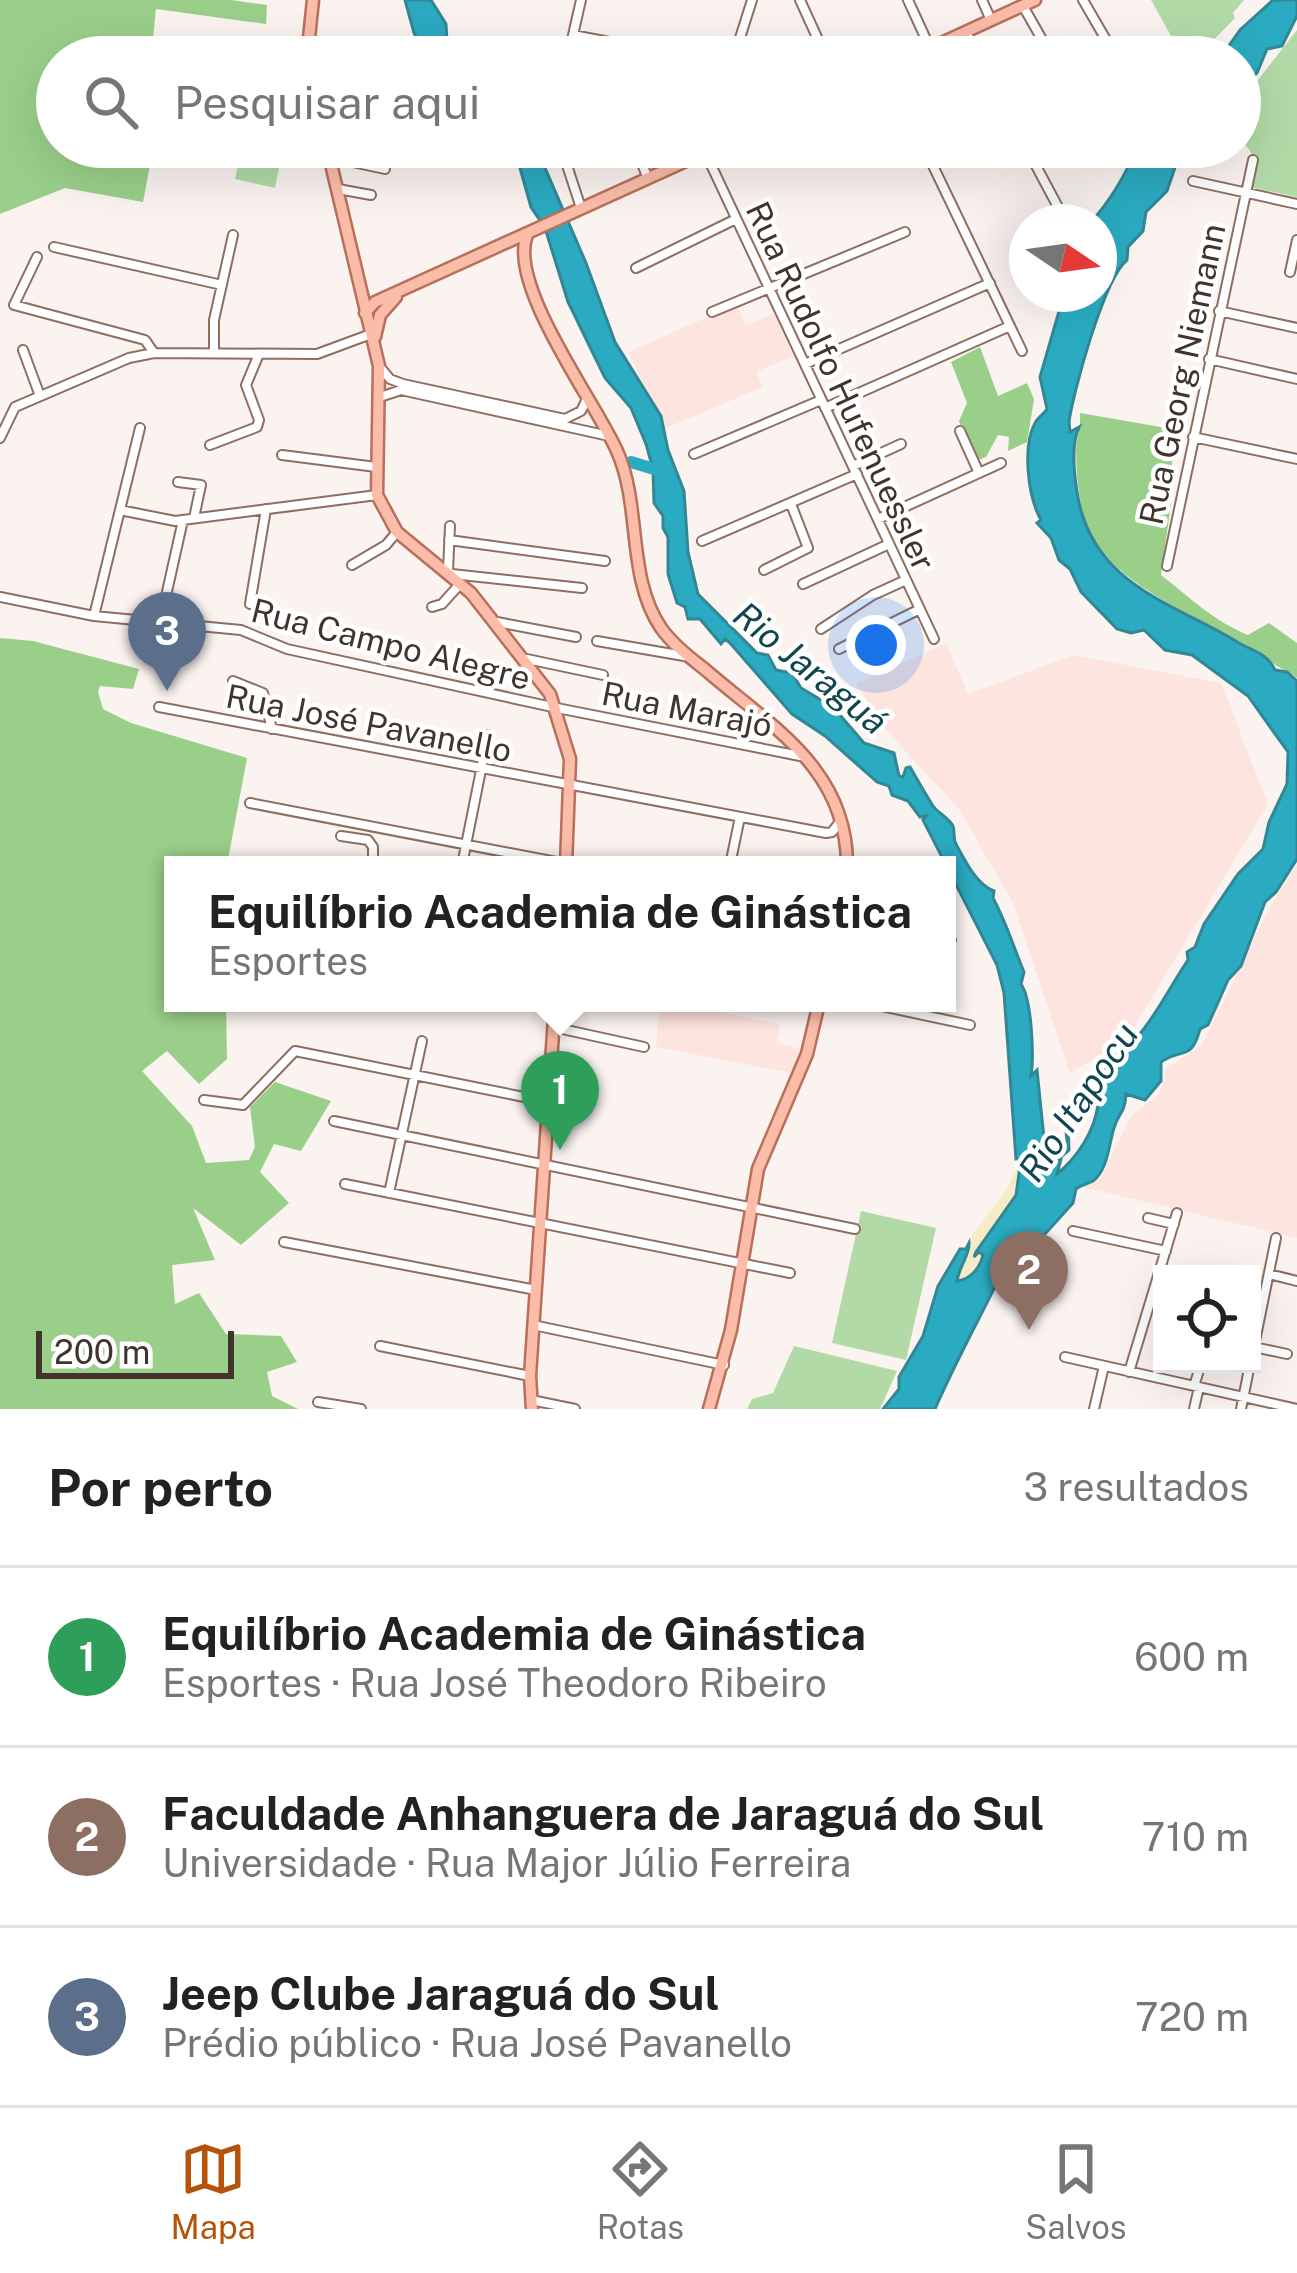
<!DOCTYPE html>
<html lang="pt">
<head>
<meta charset="utf-8">
<style>
	:root { --surface:#fff; --page:#f2f2f2; --text:#222; --muted:#767676; --line:#e0e0e0; --accent:#b45309 }
	body { margin:0; font-family:"Public Sans",sans-serif; background:var(--page); color:var(--text) }
	.controls { position:absolute; right:36px; bottom:36px; display:grid; overflow:hidden; border-radius:0px; box-shadow:0 12px 48px #0002 }
	.controls button { width:108px; height:108px; display:grid; place-items:center; padding:0; border:0; border-bottom:3px solid var(--line); background:var(--surface); color:var(--text); font:60px sans-serif }
	.compass { position:absolute; left:1009px; top:204px; width:108px; height:108px; border-radius:50%; background:var(--surface); box-shadow:0 12px 48px #0002; rotate:103deg }
	.scale { position:absolute; left:36px; bottom:30px; width:198px; box-sizing:border-box; padding-left:12px; border:6px solid #41342e; border-top:0; font-size:33px; line-height:42px; white-space:nowrap; color:#41342e; -webkit-text-stroke:9px #fff; paint-order:stroke }
	.you { position:absolute; left:876px; top:645px; width:42px; height:42px; margin:-30px; border:9px solid #fff; border-radius:50%; background:#1a73e8; box-shadow:0 0 0 18px #1a73e833 }
	.badge { display:grid; place-items:center; width:78px; height:78px; border-radius:50%; background:var(--accent); color:#fff; font-size:39px; font-weight:700 }
	.pin { position:absolute; translate:-50% -99px; filter:drop-shadow(0 3px 6px #0008) }
	.pin::after { content:''; position:absolute; top:63px; width:42px; height:36px; background:inherit; clip-path:polygon(0 0,100% 0,50% 100%) }
	.popup { position:absolute; left:164px; top:856px; width:792px; height:156px; box-sizing:border-box; display:grid; place-content:center; border-radius:0px; background:var(--surface); filter:drop-shadow(0 3px 9px #0005); font-size:39px; white-space:nowrap; color:var(--muted) }
	.popup b { font-size:45px; color:var(--text) }
	.popup::after { content:''; position:absolute; left:50%; top:100%; margin-left:-24px; border:24px solid transparent; border-top-color:var(--surface) }
	.list { margin:0; padding:0; list-style:none }
	h2 { display:flex; justify-content:space-between; align-items:center; height:156px; margin:0; padding:0 48px; font-size:51px }
	h2 small { font-size:39px; font-weight:400; color:var(--muted) }
	.list li { display:grid; grid-template-columns:78px 1fr auto; gap:36px; align-items:center; box-sizing:border-box; height:180px; padding:0 48px; border-top:3px solid var(--line) }
	.list b { display:block; font-size:45px; white-space:nowrap }
	.list p { margin:0; font-size:39px; white-space:nowrap; color:var(--muted) }
	.list em { font-size:39px; font-style:normal; color:var(--muted) }
	.icon { flex:none; width:66px; height:66px; fill:none; stroke:currentColor; stroke-width:2; stroke-linecap:round; stroke-linejoin:round }
	.map { position:relative; flex:none; width:1297px; height:1409px; overflow:hidden }
	.search { position:absolute; background:var(--surface); box-shadow:0 12px 48px #0002; left:36px; right:36px; top:36px; height:132px; display:flex; align-items:center; gap:30px; box-sizing:border-box; padding:0 42px; border-radius:66px; color:var(--muted); font-size:45px }
	.sheet { height:696px; background:var(--surface) }
	nav { display:flex; justify-content:space-around; align-items:center; box-sizing:border-box; height:168px; border-top:3px solid var(--line); background:var(--surface); font-size:33px; color:var(--muted) }
	nav a { display:grid; justify-items:center; gap:6px }
	nav .on { color:var(--accent) }
	.map>svg:first-child { display:block }
	.industrial { fill:#fee4df }
	.green { fill:#b2daa7 }
	.forest { fill:#9acf8a }
	.sand { fill:#f5ebc6 }
	.water { fill:#2babc1; stroke:#328795; stroke-width:3 }
	.lines { fill:none; stroke-linecap:round; stroke-linejoin:round }
	.river { stroke:#2babc1; stroke-width:12 }
	.minor-casing { stroke:#8d6f62; stroke-width:12 }
	.major-casing { stroke:#b8705a; stroke-width:15 }
	.minor { stroke:#fff; stroke-width:8 }
	.major { stroke:#fbbdaa; stroke-width:10 }
	.labels { text-anchor:middle; stroke-width:9; stroke-linejoin:round; paint-order:stroke }
	.street-label { font-size:33px; fill:#41342e; stroke:#fff }
	.water-label { font-size:36px; font-style:italic; fill:#10464f; stroke:#fff }
</style>
</head>
<body>
<div class="map">
<svg width="1297" height="1409" viewBox="0 0 1297 1409">
	<rect width="100%" height="100%" fill="#faf3f0"/>
	<path class="industrial" d="M737,304L745,325L774,314L793,356L756,372L763,387L666,428L628,352Z
		M946,643L968,694L1073,655L1221,683L1268,804L1128,1038L1070,1073L1014,905L959,809L886,730L857,684Z
		M1297,865V1238L1083,1187L1101,1178L1131,1116L1159,1094L1166,1069L1202,1045L1270,907Z
		M660,1003H717L716,1011L780,1024L777,1043L801,1049L791,1073L656,1047Z"/>
	<path class="green" d="M1151,0H1244L1233,13L1235,18L1197,57H1183Z
		M1297,30V197L1250,187C1254,165 1259,155 1240,141V103Z
		M242,147H283L275,188L235,179Z
		M861,1211L936,1228L906,1360L832,1343Z
		M794,1346L897,1371L880,1409H747L752,1399L773,1393Z"/>
	<path class="forest" d="M0,0H231L267,5L266,24L156,9L153,38L193,43L190,57H57V147H166L152,154L143,202L65,188L0,214Z
		M980,347L998,396L1027,383L1034,399L1027,442L1008,451L1009,437L998,435L986,457L973,462L959,421L967,403L951,362Z
		M1080,413L1178,430L1165,502L1171,504L1161,575C1189,597 1215,622 1248,635L1269,623L1297,643V678C1290,671 1282,670 1274,664C1216,618 1104,592 1083,514C1078,494 1076,469 1076,449C1077,436 1081,426 1080,413Z
		M0,638L33,641L139,669L133,689L100,686L98,692L103,709L131,723L247,758L227,865H173V1003H226L227,1059L199,1084L167,1051L142,1071L192,1126L206,1163L249,1160L255,1147L250,1107L275,1082L331,1101L301,1151L274,1144L260,1172L289,1203L241,1245L193,1208L215,1260L172,1265L175,1304L199,1293L226,1334L281,1336L297,1362L267,1372L272,1396L298,1409H0Z"/>
	<path class="sand" d="M1020,1160L1013,1199L976,1252L984,1257L965,1284L957,1282L956,1271L970,1247L972,1235L1007,1189Z"/>
	<path class="water" d="M405,0H431L446,24L447,41L459,57H427L414,33Z
		M1273,0H1297V16L1282,46L1267,49L1257,73L1240,89V57H1221L1240,30Z
		M514,147H536L586,263L615,342L661,416L668,450L684,491L688,552L698,594L757,653L768,655L776,670L792,673L801,688L833,707L864,743L894,753L899,776L903,777L906,768L910,767C918,781 925,793 933,806C938,813 948,817 953,826C955,832 953,839 956,844C965,861 977,885 994,891L993,898C1006,922 1014,948 1024,972L1021,984C1032,1000 1034,1056 1031,1076L1037,1070L1047,1168L1068,1151L1066,1131L1071,1115L1075,1113L1068,1126L1069,1150L1062,1155L1057,1174C1077,1158 1095,1131 1098,1104C1099,1092 1099,1081 1105,1069C1111,1056 1129,1047 1138,1036C1158,1013 1172,983 1188,960L1187,952L1195,947L1204,924L1238,874L1263,849L1269,822L1287,784L1288,752L1248,696L1192,655L1165,650L1144,630L1131,633L1117,629L1081,592L1070,569L1059,560L1051,538L1037,523L1041,520C1028,497 1022,447 1035,423C1038,417 1044,414 1047,409L1040,377L1064,294H1099V222H1091C1109,202 1126,174 1137,147H1182L1167,191L1146,212L1143,231L1128,247L1127,260C1104,278 1073,393 1069,422L1070,432L1079,427C1071,444 1074,473 1077,492C1091,585 1174,603 1239,643C1253,651 1267,653 1275,670L1287,672L1297,681V859L1276,892L1265,902L1241,966L1228,980L1208,1025L1200,1029C1191,1062 1183,1047 1161,1062V1081L1145,1100L1126,1094C1125,1114 1118,1113 1114,1128C1109,1143 1108,1170 1093,1181C1087,1184 1081,1185 1076,1189L1073,1203L1026,1255L1017,1257L1012,1269L1011,1260H1008C985,1309 957,1358 935,1409H883L899,1389V1377L923,1336L938,1286L960,1249H966L969,1243C970,1254 959,1267 957,1281C972,1279 980,1267 983,1255L979,1252L974,1257L976,1252L1016,1195L1021,1159H1016L1004,993L997,965L923,820L926,816L920,817L908,801L892,795L889,786L877,782L825,736L792,714L730,643L725,639L721,644L700,619H688L685,607L677,603L668,574V537L663,528V516L654,503L653,469L646,444L631,408L605,378L568,302L545,228L531,207Z"/>
	<g class="lines">
		<path class="river" d="M631,462L664,472"/>
		<g class="minor-casing">
			<path id="minor" d="M800,0L826,57
				M908,0L930,48
				M982,0L991,20
				M1083,0L1116,57
				M1023,6L1052,57
				M966,32L979,57
				M573,35L651,50
				M860,45L865,57
				M568,57L581,0
				M734,57L752,0
				M561,147L581,208
				M874,147L880,161
				M924,147L1022,351
				M1026,147L1066,222
				M1103,147L1111,160
				M636,148L648,179
				M705,152L934,639
				M329,157L385,169
				M1193,181L1297,204
				M338,189L371,195
				M54,247L222,285
				M37,257L14,305L145,340L154,353
				M636,268L736,219
				M1290,272L1297,240
				M1219,311L1297,328
				M712,312L905,232
				M23,350L40,396
				M214,353V320L233,235
				M1209,359L1297,379
				M805,364L990,283
				M380,367L390,379L403,384L565,419L581,411L587,399
				M380,397L401,390L609,436
				M825,408L1010,326
				M960,431L979,473
				M1193,437L1297,459
				M0,438L15,407L129,358L154,353L317,354L371,334
				M210,445L257,427L259,420L246,385L259,354
				M694,454L821,400
				M282,455L376,467
				M853,466L901,444
				M178,482L201,485L194,518
				M120,510L175,521L377,495
				M878,519L1001,463
				M449,540L605,561
				M702,541L857,474
				M352,565L386,545L397,532
				M1167,566L1253,160
				M764,570L808,548L791,504
				M448,571L450,526
				M452,574L582,588
				M803,584L889,544
				M0,597L94,616L241,630L287,649L557,708L800,756
				M250,604L266,509
				M432,607L442,604L460,584
				M94,616L140,428
				M497,622L576,637
				M160,623L183,520
				M821,629L873,595L906,580
				M597,641L690,657
				M839,649L920,609
				M527,659L603,675
				M233,681L263,693L272,729
				M159,707L826,833L832,832L839,823
				M250,803L567,864
				M341,836L368,840L373,847V865
				M462,865L488,735
				M730,865L740,817
				M947,939L951,940
				M867,1003L970,1025
				M553,1027L644,1047
				M204,1100L243,1105L295,1051L549,1102
				M334,1121L855,1229
				M345,1184L790,1273
				M389,1193L422,1041
				M1148,1218L1174,1224
				M1073,1231L1166,1251
				M284,1242L536,1290
				M1269,1274L1297,1281
				M533,1325L724,1365
				M380,1346L530,1376
				M1254,1347L1287,1354
				M1252,1356L1276,1238
				M1065,1357L1297,1409
				M1129,1372L1177,1213
				M1194,1386L1201,1364
				M531,1400L575,1409
				M318,1402L361,1409
				M1094,1409L1104,1366
				M1194,1409L1199,1387
				M1241,1409L1250,1364"/>
		</g>
		<g class="major-casing">
			<path id="major" d="M307,57L313,0
				M911,57L1035,0
				M327,147L379,366L377,495L397,532L471,593L550,694L570,759L566,865
				M527,235C507,285 596,403 617,451C642,507 626,576 661,628C673,645 692,659 708,672C772,727 847,769 847,865
				M365,313L375,302L717,147
				M375,337L380,315L396,297
				M532,1409L530,1376L555,1003
				M709,1409L731,1330L758,1169L807,1054L819,1003"/>
		</g>
		<use href="#minor" class="minor"/>
		<use href="#major" class="major"/>
	</g>
	<g class="labels">
		<g class="street-label">
			<text transform="translate(1182 374) rotate(-78)" y="12">Rua Georg Niemann</text>
			<text transform="translate(841 386) rotate(65)" y="12">Rua Rudolfo Hufenuessler</text>
			<text transform="translate(391 644) rotate(14)" y="12">Rua Campo Alegre</text>
			<text transform="translate(687 709) rotate(11)" y="12">Rua Marajó</text>
			<text transform="translate(369 723) rotate(11)" y="12">Rua José Pavanello</text>
		</g>
		<g class="water-label">
			<text transform="translate(811 668) rotate(39)" y="13">Rio Jaraguá</text>
			<text transform="translate(1078 1102) rotate(-56)" y="13">Rio Itapocu</text>
		</g>
	</g>
</svg>
<div class="controls">
<button><svg class="icon" aria-label="locate" viewBox="0 0 24 24"><circle cx="12" cy="12" r="6"/><path d="M12 2v4M12 18v4M2 12h4M18 12h4"/></svg></button>
</div>
<svg class="compass" viewBox="-18 -18 36 36"><path d="M0-13l5 13h-10z" fill="#e53935"/><path d="M0 13l5-13h-10z" fill="#767676"/></svg>
<div class="scale">200 m</div>
<div class="you"></div>
<div class="pin badge" style="left:560px;top:1150px;background:#2e9e5b">1</div>
<div class="popup"><b>Equilíbrio Academia de Ginástica</b>Esportes</div>
<div class="pin badge" style="left:1029px;top:1330px;background:#8d6e63">2</div>
<div class="pin badge" style="left:167px;top:691px;background:#5c6f8a">3</div>
<div class="search"><svg class="icon" aria-label="search" viewBox="0 0 24 24"><circle cx="10" cy="10" r="6"/><path d="M15 15l6 6"/></svg>Pesquisar aqui</div>
</div>
<section class="sheet">
<h2>Por perto<small>3 resultados</small></h2>
<ul class="list">
<li><span class="badge" style="background:#2e9e5b">1</span><div><b>Equilíbrio Academia de Ginástica</b><p>Esportes · Rua José Theodoro Ribeiro</p></div><em>600 m</em></li>
<li><span class="badge" style="background:#8d6e63">2</span><div><b>Faculdade Anhanguera de Jaraguá do Sul</b><p>Universidade · Rua Major Júlio Ferreira</p></div><em>710 m</em></li>
<li><span class="badge" style="background:#5c6f8a">3</span><div><b>Jeep Clube Jaraguá do Sul</b><p>Prédio público · Rua José Pavanello</p></div><em>720 m</em></li>
</ul>
</section>
<nav>
<a class="on"><svg class="icon" aria-label="map" viewBox="0 0 24 24"><path d="M3 6l6-2 6 2 6-2v14l-6 2-6-2-6 2zM9 4v14M15 6v14"/></svg>Mapa</a>
<a><svg class="icon" aria-label="directions" viewBox="0 0 24 24"><path d="M12 3l9 9-9 9-9-9zM9 14v-3h6M13 9l2 2-2 2"/></svg>Rotas</a>
<a><svg class="icon" aria-label="saved" viewBox="0 0 24 24"><path d="M7 4h10v16l-5-4-5 4z"/></svg>Salvos</a>
</nav>
</body>
</html>
